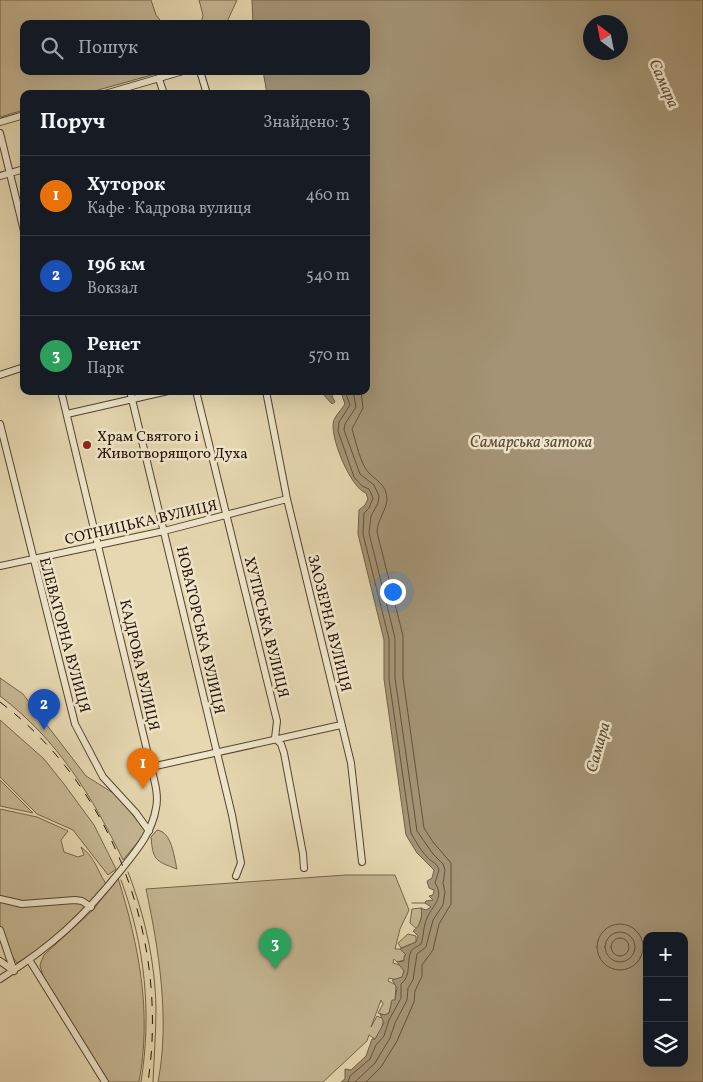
<!DOCTYPE html>
<html lang="uk">
<head>
<meta charset="utf-8">
<style>
	:root { --surface:#171b24; --page:#242831; --text:#f1f3f6; --muted:#9ea1a6; --line:#363941; --accent:#c59692 }
	body { margin:0; font-family:Vollkorn,serif; background:var(--page); color:var(--text) }
	.controls { position:absolute; right:15px; bottom:15px; display:grid; overflow:hidden; border-radius:10px; box-shadow:0 5px 20px #0002 }
	.controls button { width:45px; height:45px; display:grid; place-items:center; padding:0; border:0; border-bottom:1px solid var(--line); background:var(--surface); color:var(--text); font:25px sans-serif }
	.compass { position:absolute; left:583px; top:15px; width:45px; height:45px; border-radius:50%; background:var(--surface); box-shadow:0 5px 20px #0002; rotate:328deg }
	.you { position:absolute; left:392px; top:591px; width:18px; height:18px; margin:-12px; border:4px solid #fff; border-radius:50%; background:#1a73e8; box-shadow:0 0 0 8px #1a73e833 }
	.badge { display:grid; place-items:center; width:32px; height:32px; border-radius:50%; background:var(--accent); color:#fff; font-size:16px; font-weight:700 }
	.pin { position:absolute; translate:-50% -41px; filter:drop-shadow(0 1px 2px #0008) }
	.pin::after { content:''; position:absolute; top:26px; width:18px; height:15px; background:inherit; clip-path:polygon(0 0,100% 0,50% 100%) }
	.list { margin:0; padding:0; list-style:none }
	h2 { display:flex; justify-content:space-between; align-items:center; height:65px; margin:0; padding:0 20px; font-size:21px }
	h2 small { font-size:16px; font-weight:400; color:var(--muted) }
	.list li { display:grid; grid-template-columns:32px 1fr auto; gap:15px; align-items:center; box-sizing:border-box; height:80px; padding:0 20px; border-top:1px solid var(--line) }
	.list b { display:block; font-size:19px; white-space:nowrap }
	.list p { margin:0; font-size:16px; white-space:nowrap; color:var(--muted) }
	.list em { font-size:16px; font-style:normal; color:var(--muted) }
	.icon { flex:none; width:28px; height:28px; fill:none; stroke:currentColor; stroke-width:2; stroke-linecap:round; stroke-linejoin:round }
	.map { position:relative; flex:none; width:703px; height:1082px; overflow:hidden }
	.search { position:absolute; background:var(--surface); box-shadow:0 5px 20px #0002; left:20px; top:20px; width:350px; height:55px; display:flex; align-items:center; gap:12px; box-sizing:border-box; padding:0 18px; border-radius:10px; color:var(--muted); font-size:19px }
	.panel { position:absolute; background:var(--surface); box-shadow:0 5px 20px #0002; left:20px; top:90px; width:350px; height:305px; border-radius:10px }
	.map>svg:first-child { display:block }
	.green { fill:#c5b693; stroke:#75644a }
	.water { fill:#a49475; stroke:#716046; fill-rule:evenodd }
	.lines { fill:none; stroke-linecap:round; stroke-linejoin:round }
	.shore { stroke:#64523a; stroke-width:1 }
	.stream { stroke:#716046; stroke-width:1 }
	.minor-casing { stroke:#55432c; stroke-width:8 }
	.minor { stroke:#efe6cc; stroke-width:6 }
	.rail { stroke:#251100; stroke-width:1; stroke-dasharray:9 9; stroke-linecap:butt }
	.poi-dot { fill:#8f2418; stroke:#efe6cc; stroke-width:2 }
	.labels { text-anchor:middle; stroke-width:5; stroke-linejoin:round; paint-order:stroke }
	.poi-label { font-size:15px; fill:#251100; stroke:#efe6cc; text-anchor:start }
	.street-label { font-size:15px; fill:#251100; stroke:#efe6cc }
	.water-label { font-size:16px; font-style:italic; fill:#5e4c35; stroke:#efe6cc }
</style>
</head>
<body>
<div class="map">
<svg width="703" height="1082" viewBox="0 0 703 1082">
	<rect width="100%" height="100%" fill="#e6d8b1"/>
	<filter id="stains"><feTurbulence type="fractalNoise" baseFrequency=".004" numOctaves="4"/><feColorMatrix values="0 0 0 0 .2 0 0 0 0 .09 0 0 0 0 .02 0 0 0 .5 -.17"/></filter>
	<radialGradient id="worn" r=".72"><stop offset=".6" stop-color="#630" stop-opacity="0"/><stop offset="1" stop-color="#630" stop-opacity=".3"/></radialGradient>
	<path class="green" d="M0,0H151L156,15L163,24H24V71H166L84,94H24V110L0,117Z
		M199,0H237L226,24H201L203,15Z
		M0,678L23,694L86,776L118,796L146,832L123,860C92,796 58,740 0,696Z
		M0,720L44,759L64,784L94,825L116,869L108,875L73,830L37,814L0,777Z
		M0,780L33,813L0,806Z
		M0,809L37,817L68,831L61,840L64,852L78,857L84,855L81,847C95,857 97,870 106,884L103,891L55,939L17,963C8,953 7,937 0,926Z
		M157,830C172,832 174,857 177,869C155,861 153,860 151,837Z
		M346,875H395L409,910L400,929L395,949H400L406,955L404,960L397,962L394,959L393,963L402,966L404,971L402,977L398,980L389,978L388,981L396,985L395,1000L392,1001L389,1013L385,1015L378,1013L383,1004L381,1000L371,1027L377,1016L384,1019L380,1034L375,1039L369,1035L367,1041L323,1082H158C170,1020 159,950 146,889Z
		M118,878C139,946 152,1012 139,1082H108L43,976L40,965L44,955L93,910Z
		M421,908L423,914L417,929L410,923L412,909Z
		M408,934L416,936V942L401,948L398,943Z"/>
	<path class="water" d="M252,0H703V1082H341L345,1079V1069L351,1070L366,1056L372,1039H375L384,1023L380,1014L385,1015L389,1013L392,1000H395L397,988L392,980L402,977L404,971L397,962L404,961V956L406,955L400,949L416,942L418,936L413,931C420,926 423,918 421,908L426,910L431,907L425,903L426,901L433,900L429,896L433,895L434,890L429,888L427,881L432,878L434,870L417,853L406,835L384,679V640L358,534L359,510L365,505L368,499L366,493C351,489 328,434 334,420C336,415 342,409 345,404L342,395L334,392L332,396L335,402L332,404L322,393V391H366V94H267L263,71H366V24H253ZM590,22H620V52H590ZM647,936H684V1063H647Z"/>
	<g class="lines">
		<path class="shore" d="M345,391L350,405L339,422L338,431L354,477L362,486L369,489L373,498L369,508L364,513L363,534L389,639V679L411,833C416,842 421,851 428,858C433,863 437,863 439,870L435,883C445,898 432,906 427,918C423,927 424,935 421,944C418,946 412,949 411,951C406,963 412,975 401,984V998L389,1020L384,1036L376,1045L370,1059L350,1076L348,1082
			M353,391L356,407L345,424L344,430L360,474L374,485L379,496L378,503L371,516L369,533L395,638V678L417,831L433,854L443,864L445,870L443,883L445,892L443,905L433,920L426,947L417,954L413,980L408,988L407,1000L395,1023L390,1038L375,1063L355,1082
			M361,391L363,408L352,429C355,439 361,465 368,472C376,481 387,484 387,500C386,511 378,518 377,532L403,636V678L424,828L433,842L451,863V904L439,924L433,950L422,965V976L415,991L414,1002L397,1041L381,1067L366,1082
			M597 947a23 23 0 1 1 46 0a23 23 0 1 1-46 0Z
			M605 947a15 15 0 1 1 30 0a15 15 0 1 1-30 0Z
			M611 947a9 9 0 1 1 18 0a9 9 0 1 1-18 0Z"/>
		<path class="stream" d="M128,872C145,916 155,962 156,1008C156,1033 154,1057 153,1082
			M121,880C145,945 152,1013 141,1082
			M412,903H425"/>
		<g class="minor-casing">
			<path id="minor" d="M200,71L207,94
				M159,79L164,94
				M105,94L183,71
				M0,122L24,115
				M0,133L24,231
				M0,176L24,169
				M0,375L24,367
				M130,391L232,815L241,863L236,876
				M196,391L277,721L275,738L281,744L284,753L303,854L304,868
				M266,391L287,499L351,763L362,862
				M67,414L168,391
				M0,424L75,724L103,777L136,813L149,831
				M0,566L164,531L287,499
				M151,767L341,725
				M0,899L22,904L75,900L82,901L91,907
				M0,930L14,971
				M0,961L14,971
				M30,961L105,1082
				M0,979C52,946 83,918 121,870C136,851 152,833 156,808C159,794 154,780 151,767L61,391"/>
		</g>
		<use href="#minor" class="minor"/>
		<path class="rail" d="M0,702C115,789 169,942 148,1082"/>
	</g>
	<circle class="poi-dot" cx="87" cy="445" r="5"/>
	<g class="labels">
		<g class="poi-label">
			<text x="97" y="441">Храм Святого і<tspan x="97" dy="17">Животворящого Духа</tspan></text>
		</g>
		<g class="street-label">
			<text transform="translate(141 522) rotate(-13)" y="5">СОТНИЦЬКА ВУЛИЦЯ</text>
			<text transform="translate(330 623) rotate(76)" y="5">ЗАОЗЕРНА ВУЛИЦЯ</text>
			<text transform="translate(267 627) rotate(76)" y="5">ХУТІРСЬКА ВУЛИЦЯ</text>
			<text transform="translate(201 630) rotate(77)" y="5">НОВАТОРСЬКА ВУЛИЦЯ</text>
			<text transform="translate(65 635) rotate(75)" y="5">ЕЛЕВАТОРНА ВУЛИЦЯ</text>
			<text transform="translate(140 665) rotate(77)" y="5">КАДРОВА ВУЛИЦЯ</text>
		</g>
		<g class="water-label">
			<text transform="translate(665 83) rotate(66)" y="6">Самара</text>
			<text x="531" y="447">Самарська затока</text>
			<text transform="translate(597 747) rotate(-74)" y="6">Самара</text>
		</g>
	</g>
	<rect width="100%" height="100%" filter="url(#stains)"/>
	<rect width="100%" height="100%" fill="url(#worn)"/>
</svg>
<div class="controls">
<button>+</button>
<button>−</button>
<button><svg class="icon" aria-label="layers" viewBox="0 0 24 24"><path d="M12 4l9 5-9 5-9-5zM3 14l9 5 9-5"/></svg></button>
</div>
<svg class="compass" viewBox="-18 -18 36 36"><path d="M0-13l5 13h-10z" fill="#e53935"/><path d="M0 13l5-13h-10z" fill="#9ea1a6"/></svg>
<div class="you"></div>
<div class="pin badge" style="left:143px;top:789px;background:#e8710a">1</div>
<div class="pin badge" style="left:44px;top:730px;background:#1a4fb4">2</div>
<div class="pin badge" style="left:275px;top:969px;background:#2e9e5b">3</div>
<div class="search"><svg class="icon" aria-label="search" viewBox="0 0 24 24"><circle cx="10" cy="10" r="6"/><path d="M15 15l6 6"/></svg>Пошук</div>
<section class="panel">
<h2>Поруч<small>Знайдено: 3</small></h2>
<ul class="list">
<li><span class="badge" style="background:#e8710a">1</span><div><b>Хуторок</b><p>Кафе · Кадрова вулиця</p></div><em>460 m</em></li>
<li><span class="badge" style="background:#1a4fb4">2</span><div><b>196 км</b><p>Вокзал</p></div><em>540 m</em></li>
<li><span class="badge" style="background:#2e9e5b">3</span><div><b>Ренет</b><p>Парк</p></div><em>570 m</em></li>
</ul>
</section>
</div>
</body>
</html>
